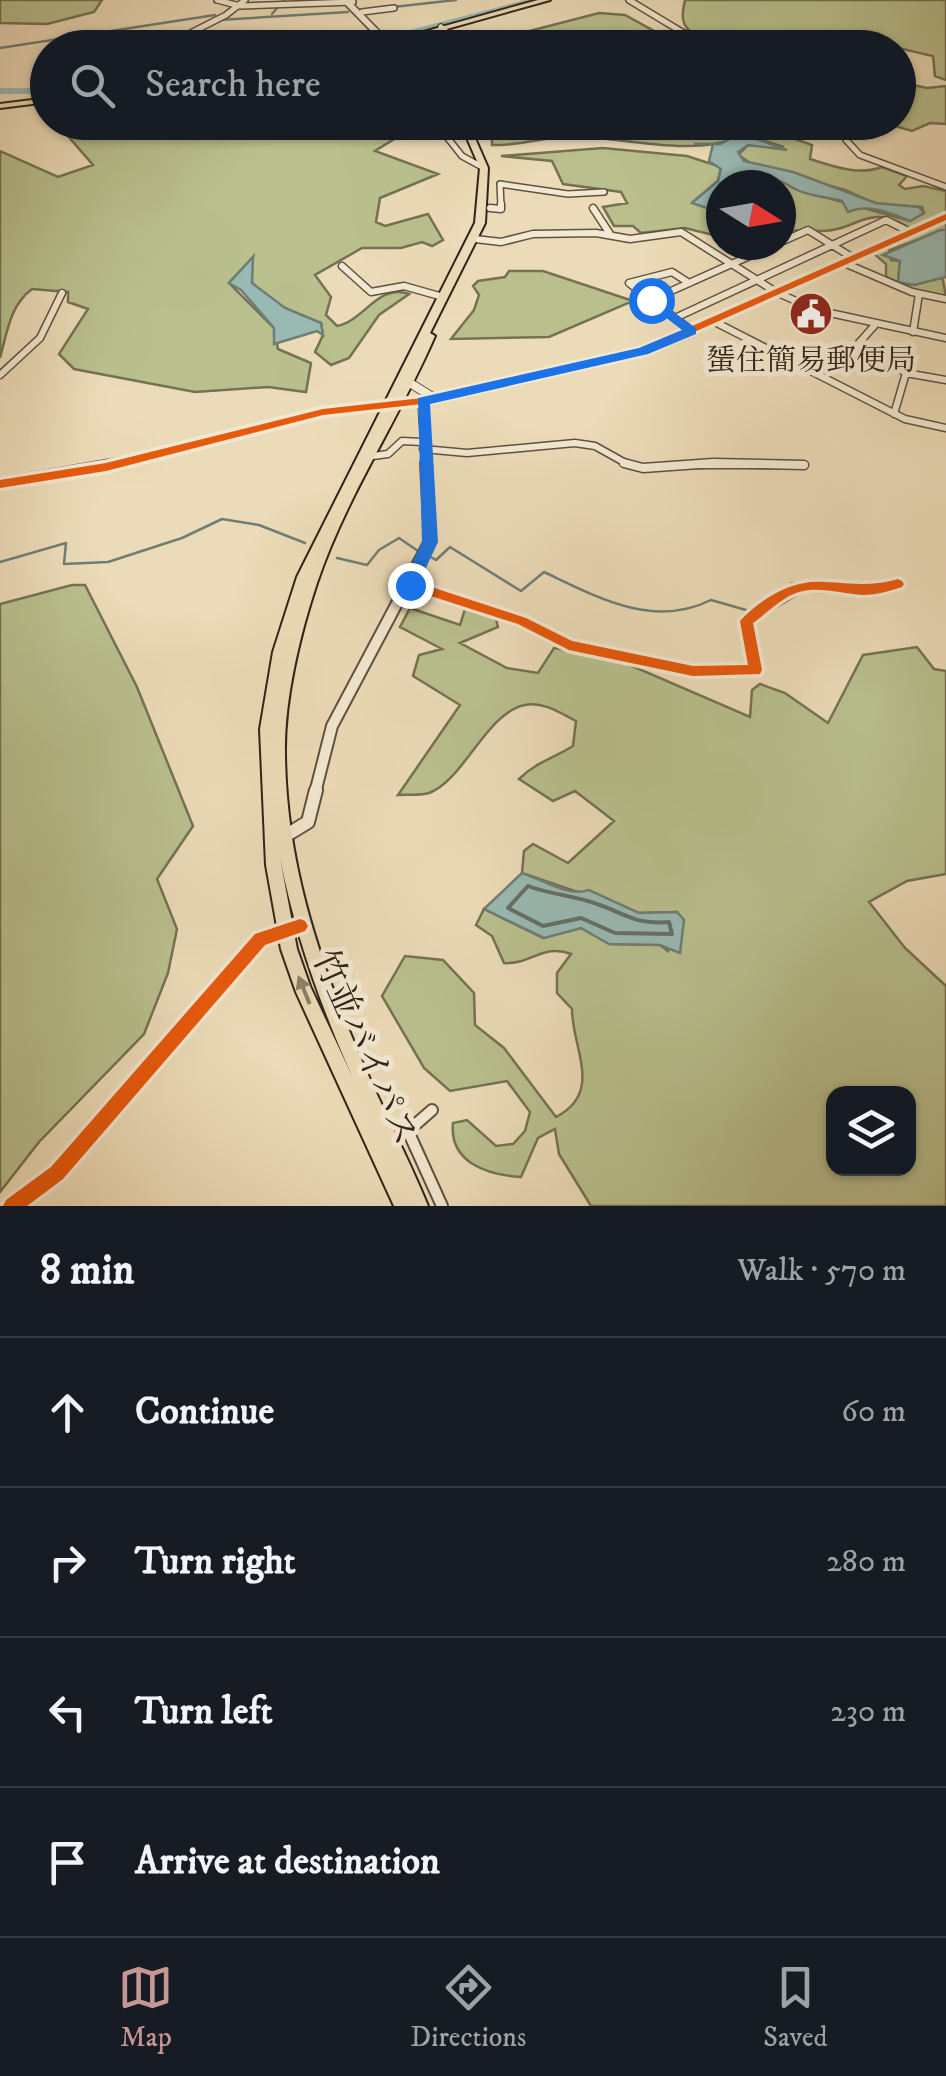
<!DOCTYPE html>
<html lang="en">
<head>
<meta charset="utf-8">
<style>
	:root { --surface:#171b24; --page:#20242c; --text:#f1f3f6; --muted:#9ea1a6; --line:#363941; --accent:#c59692 }
	body { margin:0; font-family:"IM FELL DW Pica","Noto Serif JP",serif; background:var(--page); color:var(--text) }
	.controls { position:absolute; right:30px; bottom:30px; display:grid; overflow:hidden; border-radius:20px; box-shadow:0 2px 8px #0004 }
	.controls button { width:90px; height:90px; display:grid; place-items:center; padding:0; border:0; border-bottom:2px solid var(--line); background:var(--surface); color:var(--text); font:50px sans-serif }
	.compass { position:absolute; left:706px; top:170px; width:90px; height:90px; border-radius:50%; background:var(--surface); box-shadow:0 2px 8px #0004; rotate:101deg }
	.stop { position:absolute; width:30px; height:30px; margin:-22px; border:8px solid #1a73e8; border-radius:50%; background:#fff }
	.stop.end { background:#1a73e8; border-color:#fff; box-shadow:0 2px 10px #0008 }
	.list { margin:0; padding:0; list-style:none }
	h2 { display:flex; justify-content:space-between; align-items:center; height:130px; margin:0; padding:0 40px; font-size:42px }
	h2 small { font-size:32px; font-weight:400; color:var(--muted) }
	.list li { display:grid; grid-template-columns:65px 1fr auto; gap:30px; align-items:center; box-sizing:border-box; height:150px; padding:0 40px; border-top:2px solid var(--line) }
	.list b { display:block; font-size:38px; white-space:nowrap }
	.list em { font-size:32px; font-style:normal; color:var(--muted) }
	.icon { flex:none; width:55px; height:55px; fill:none; stroke:currentColor; stroke-width:2; stroke-linecap:round; stroke-linejoin:round }
	.map { position:relative; flex:none; width:946px; height:1206px; overflow:hidden }
	.search { position:absolute; background:var(--surface); box-shadow:0 2px 8px #0004; left:30px; right:30px; top:30px; height:110px; display:flex; align-items:center; gap:25px; box-sizing:border-box; padding:0 35px; border-radius:55px; color:var(--muted); font-size:38px }
	.sheet { height:730px; background:var(--surface) }
	nav { display:flex; justify-content:space-around; align-items:center; box-sizing:border-box; height:140px; border-top:2px solid var(--line); background:var(--surface); font-size:28px; color:var(--muted) }
	nav a { display:grid; justify-items:center; gap:5px }
	nav .on { color:var(--accent) }
	.map>svg:first-child { display:block }
	.green { fill:#b9c08e; stroke:#747253; stroke-width:2.5; fill-rule:evenodd }
	.water { fill:#99bab4; stroke:#6f7e76; stroke-width:2.5 }
	.lines { fill:none; stroke-linecap:round; stroke-linejoin:round }
	.shore { stroke:#647066; stroke-width:4 }
	.stream { stroke:#6f7e76; stroke-width:2.5 }
	.river { fill:#99bab4; fill-rule:evenodd }
	.minor-far3-casing { stroke:#5e5240; stroke-width:8 }
	.minor-far2-casing { stroke:#5e5240; stroke-width:9 }
	.minor-far1-casing { stroke:#5e5240; stroke-width:11 }
	.minor-casing { stroke:#5e5240; stroke-width:14 }
	.tertiary-far3-casing { stroke:#5e5240; stroke-width:9 }
	.tertiary-far2-casing { stroke:#5e5240; stroke-width:10 }
	.tertiary-far1-casing { stroke:#5e5240; stroke-width:14 }
	.tertiary-casing { stroke:#5e5240; stroke-width:16 }
	.primary-casing { stroke:#2f2518; stroke-width:4 }
	.trunk-casing { stroke:#2f2518; stroke-width:4 }
	.minor-far3 { stroke:#f3e8d1; stroke-width:5 }
	.minor-far2 { stroke:#f3e8d1; stroke-width:6 }
	.minor-far1 { stroke:#f3e8d1; stroke-width:8 }
	.minor { stroke:#f3e8d1; stroke-width:10 }
	.tertiary-far3 { stroke:#f3e8d1; stroke-width:6 }
	.tertiary-far2 { stroke:#f3e8d1; stroke-width:8 }
	.tertiary-far1 { stroke:#f3e8d1; stroke-width:10 }
	.tertiary { stroke:#f3e8d1; stroke-width:12 }
	.primary { fill:#ecdbb8; fill-rule:evenodd }
	.trunk { fill:#ecdbb8; fill-rule:evenodd }
	.cycleway-casing { stroke:#f3e8d1; stroke-width:7 }
	.cycleway { fill:#e8590c; fill-rule:evenodd }
	.oneway { fill:#8e8068 }
	.route { fill:#1a73e8 }
	.labels { text-anchor:middle; stroke-width:10; stroke-linejoin:round; paint-order:stroke }
	.far-poi-label { font-size:30px; fill:#2f2518; stroke:#f3e8d1 }
	.street-label { font-size:35px; fill:#2f2518; stroke:#f3e8d1 }
</style>
</head>
<body>
<div class="map">
<svg width="946" height="1206" viewBox="0 0 946 1206">
	<rect width="100%" height="100%" fill="#ecdbb8"/>
	<filter id="stains"><feTurbulence type="fractalNoise" baseFrequency=".002" numOctaves="4"/><feColorMatrix values="0 0 0 0 .2 0 0 0 0 .09 0 0 0 0 .02 0 0 0 .5 -.17"/></filter>
	<radialGradient id="worn" r=".72"><stop offset=".6" stop-color="#630" stop-opacity="0"/><stop offset="1" stop-color="#630" stop-opacity=".3"/></radialGradient>
	<path class="green" d="M0,0H102L94,12L47,24L0,23Z
		M685,0H946V80L935,76L933,56C921,54 906,49 896,48C850,38 721,64 688,29C680,21 683,10 685,0Z
		M599,13L625,15L674,42L661,48H516L510,36Z
		M899,82L927,88L946,86V124L930,123L912,131L885,123L898,122Z
		M402,122L407,131L375,151L438,174L380,198L376,222L385,226L428,214L443,240L432,246L422,242L401,248H362L315,275L331,297L326,315L337,326C364,321 378,283 409,294L379,315L349,358L331,365L315,352L323,335L321,323C297,313 259,302 249,276L253,257L229,283L274,328L278,349L311,363L306,392L268,387L195,392L74,369L59,354L88,309L68,302V292L32,289C10,305 7,333 0,358V151L58,177L93,165L68,136L70,123Z
		M492,122L751,123L812,145L810,159C833,166 858,176 882,167L907,176L899,185L905,189L923,186L946,191V230L889,250L891,260L900,261L898,282L915,285L942,276L946,296L915,290L886,277V264L872,252L915,232C868,199 860,231 821,231C804,231 798,228 781,234V185H723L739,173L779,177L796,189L910,221L924,213L922,207L876,204L845,190L752,164L738,155L748,145L784,147L734,131L735,137C696,158 614,136 570,136C544,137 519,146 492,145Z
		M603,148L687,156L721,167L718,181L694,201L713,210L711,201L721,188V237L685,228L641,233L633,226H614L603,207L627,203L621,192L563,184L552,161L501,156Z
		M509,271H543L633,301L549,337L451,339L474,310L479,295L473,286L478,281L505,277Z
		M72,585H85L137,687L193,826L157,879L177,929L168,973L144,1034L39,1142L0,1192V604Z
		M410,608L460,625L465,609L496,619L498,627L460,643L507,668L538,673L554,648L609,656L750,717L752,690L760,684L785,693L828,723L863,655L917,647L934,669L946,671V874L907,881L869,902L905,948L946,986V1206H591L559,1154L555,1129L538,1138L521,1177C488,1175 449,1163 453,1123L467,1120L496,1146L513,1144L525,1131L530,1112L507,1081L450,1091L424,1068L382,996L405,956L443,960L474,993L475,1025L504,1048L556,1117C604,1092 572,1049 572,1009L557,993V973L571,954C544,943 530,965 504,963L492,936L476,925L484,909L543,938L581,928L610,944L660,945L668,951L677,912L639,913L522,873L524,851L533,844L568,863L614,821L575,791L553,801L519,779C536,762 554,758 573,746L576,721C562,714 543,701 525,705C487,712 464,780 429,793C420,796 408,794 398,795L460,705L413,676L419,655L442,649L400,627ZM834,1094H908V1168H834Z"/>
	<path class="water" d="M734,131L787,150L748,145L738,152L744,161L793,172L876,203L919,207L924,213L910,221C890,213 868,203 848,212L842,201C828,197 807,196 795,189C761,169 733,160 711,201L713,210L692,203L718,181L721,169L709,161L713,144H694H720L734,137Z
		M940,230H946V277L914,285L898,282L900,261L883,255Z
		M253,257L252,283L285,308L321,323L323,335L317,331L274,344V328L241,290L229,283Z
		M522,873C543,880 568,897 589,890L639,913L677,912L684,920L680,953L660,945L609,944L581,928L544,938L484,909Z"/>
	<g class="lines">
		<path class="shore" d="M528,886C549,894 570,895 591,902C624,912 632,925 669,922L672,934L615,933L581,918L543,926L508,908Z"/>
		<path class="stream" d="M393,7L456,0
			M272,14L284,0
			M219,20L348,12
			M0,48L215,15
			M425,554L436,560L450,547L521,591L544,572C597,597 653,629 711,600L753,612
			M337,558L367,565L379,550L399,538L418,551
			M0,562L66,543L64,564L108,562L182,538L222,519L259,525L305,543
			M772,600L792,583L832,585"/>
		<path class="river" d="M525,0H539L358,48H341Z
			M0,88H48V94H0Z"/>
		<g class="minor-far3-casing">
			<path id="minor-far3" d="M217,0L240,6L353,2
				M629,0L682,32L720,48
				M362,12L394,8
				M441,27L462,46L511,41L499,48
				M161,48L226,15L245,0
				M435,122L462,156L484,168
				M851,122L846,140L860,155L946,187
				M501,206L500,184L568,194L604,192"/>
		</g>
		<g class="minor-far2-casing">
			<path id="minor-far2" d="M490,208L501,209V204
				M593,208L610,234
				M475,239L501,242L533,234L596,233L630,239L681,232L776,292L816,310L946,338
				M781,242L808,230L850,256
				M842,262L912,292L946,299
				M342,266L371,292L404,286L443,297
				M689,283L672,272L629,283L692,331
				M651,300L774,245
				M675,318L886,220L908,231
				M713,321L905,419L946,428
				M874,326L858,344L906,373L946,380
				M913,332L919,294
				M0,375L40,338L62,293
				M894,414L906,373
				M423,449L467,453L575,443L595,446L629,465
				M373,456L388,454L402,441L422,442
				M682,465H804"/>
		</g>
		<g class="minor-far1-casing">
			<path id="minor-far1" d="M624,463L643,468L713,463L804,465
				M410,585L522,621L569,645L693,671L755,670L746,621L801,587L871,590L898,584"/>
		</g>
		<g class="minor-casing">
			<path id="minor" d="M432,1110L408,1131L442,1206"/>
		</g>
		<g class="tertiary-far3-casing">
			<path id="tertiary-far3" d="M345,0L387,43"/>
		</g>
		<g class="tertiary-far2-casing">
			<path id="tertiary-far2" d="M410,383L434,398
				M422,401L426,465
				M113,465L323,412L422,401L643,351L946,217"/>
		</g>
		<g class="tertiary-far1-casing">
			<path id="tertiary-far1" d="M0,484L123,463
				M315,793L332,726L430,541L426,463"/>
		</g>
		<g class="tertiary-casing">
			<path id="tertiary" d="M285,836L308,822L316,790
				M12,1206L57,1173L260,939L300,926"/>
		</g>
		<g class="primary-casing">
			<path id="primary" d="M538,0H550L379,48H366Z
				M48,98V102L0,108V104Z"/>
		</g>
		<g class="trunk-casing">
			<path id="trunk" d="M391,40H397L404,48H396L390,42Z
				M460,122H468L488,168L485,223L430,333L435,336C399,419 346,497 317,583C300,634 284,700 285,754C286,858 316,952 356,1047C378,1101 406,1152 428,1206H394L296,992L281,949L266,865L260,729L273,652L297,577L475,223L480,168ZM280,858C295,934 321,1007 353,1078L310,986L297,949Z"/>
		</g>
		<use href="#minor-far3" class="minor-far3"/>
		<use href="#minor-far2" class="minor-far2"/>
		<use href="#minor-far1" class="minor-far1"/>
		<use href="#minor" class="minor"/>
		<use href="#tertiary-far3" class="tertiary-far3"/>
		<use href="#tertiary-far2" class="tertiary-far2"/>
		<use href="#tertiary-far1" class="tertiary-far1"/>
		<use href="#tertiary" class="tertiary"/>
		<use href="#primary" class="primary"/>
		<use href="#trunk" class="trunk"/>
		<g class="cycleway-casing">
			<path id="cycleway" d="M946,214V220L647,353L422,404L323,415L106,471L0,488V480L106,463L323,409L422,398L640,349Z
				M898,579L902,581L904,584L902,587C889,591 877,595 863,595C842,594 820,586 799,592C782,597 767,613 753,623L762,670L760,674L693,676L569,650L518,624L406,588L404,585L410,580L526,618L572,641L693,666L748,665L740,621C762,598 792,579 825,582C851,583 872,587 898,579Z
				M300,919L305,921L308,926L305,931L265,945L63,1179L27,1206H3L6,1200L51,1167L255,934Z"/>
		</g>
		<use href="#cycleway" class="cycleway"/>
	</g>
	<defs><path id="oneway-solid" d="M-6-.8H1V-3.2L6.5 0L1 3.2V.8H-6Z" transform="scale(2.5)"/></defs>
	<use class="oneway" href="#oneway-solid" transform="translate(304 990) rotate(-112)"/>
	<path class="route" d="M651,296L696,328V334L648,354L430,404L438,542L416,589H405L402,585L422,542L418,398L639,348L682,330L647,303Z"/>
	<defs>
		<g id="civic-disc" transform="scale(2.25)"><circle r="9.5" fill="#8f2418" stroke="#f3e8d1"/><path d="M-.6-6.5H3V-4.5H.6V-3L4-1V1h2V6H-6V1h2V-1L-.6-3ZM-1.2 2.5V6h2.4V2.5Z" fill="#fff"/></g>
	</defs>
	<g fill-rule="evenodd">
		<use href="#civic-disc" x="811" y="314"/>
	</g>
	<g class="labels">
		<g class="far-poi-label">
			<text x="811" y="370">蜑住簡易郵便局</text>
		</g>
		<g class="street-label">
			<text transform="translate(366 1047) rotate(66)" y="12">竹並バイパス</text>
		</g>
	</g>
	<rect width="100%" height="100%" filter="url(#stains)"/>
	<rect width="100%" height="100%" fill="url(#worn)"/>
</svg>
<div class="controls">
<button><svg class="icon" aria-label="layers" viewBox="0 0 24 24"><path d="M12 4l9 5-9 5-9-5zM3 14l9 5 9-5"/></svg></button>
</div>
<svg class="compass" viewBox="-18 -18 36 36"><path d="M0-13l5 13h-10z" fill="#e53935"/><path d="M0 13l5-13h-10z" fill="#9ea1a6"/></svg>
<div class="stop" style="left:651px;top:300px"></div>
<div class="stop end" style="left:410px;top:585px"></div>
<div class="search"><svg class="icon" aria-label="search" viewBox="0 0 24 24"><circle cx="10" cy="10" r="6"/><path d="M15 15l6 6"/></svg>Search here</div>
</div>
<section class="sheet">
<h2>8 min<small>Walk · 570 m</small></h2>
<ul class="list">
<li><svg class="icon" aria-label="ahead" viewBox="0 0 24 24"><path d="M12 20V5M6 11l6-6 6 6"/></svg><div><b>Continue</b></div><em>60 m</em></li>
<li><svg class="icon" aria-label="right" viewBox="0 0 24 24"><path d="M7 20v-9h11M14 6l5 5-5 5"/></svg><div><b>Turn right</b></div><em>280 m</em></li>
<li><svg class="icon" aria-label="left" viewBox="0 0 24 24"><path d="M17 20v-9H6M10 6l-5 5 5 5"/></svg><div><b>Turn left</b></div><em>230 m</em></li>
<li><svg class="icon" aria-label="arrive" viewBox="0 0 24 24"><path d="M6 21V4h12l-3 4 3 4H6"/></svg><div><b>Arrive at destination</b></div></li>
</ul>
</section>
<nav>
<a class="on"><svg class="icon" aria-label="map" viewBox="0 0 24 24"><path d="M3 6l6-2 6 2 6-2v14l-6 2-6-2-6 2zM9 4v14M15 6v14"/></svg>Map</a>
<a><svg class="icon" aria-label="directions" viewBox="0 0 24 24"><path d="M12 3l9 9-9 9-9-9zM9 14v-3h6M13 9l2 2-2 2"/></svg>Directions</a>
<a><svg class="icon" aria-label="saved" viewBox="0 0 24 24"><path d="M7 4h10v16l-5-4-5 4z"/></svg>Saved</a>
</nav>
</body>
</html>
